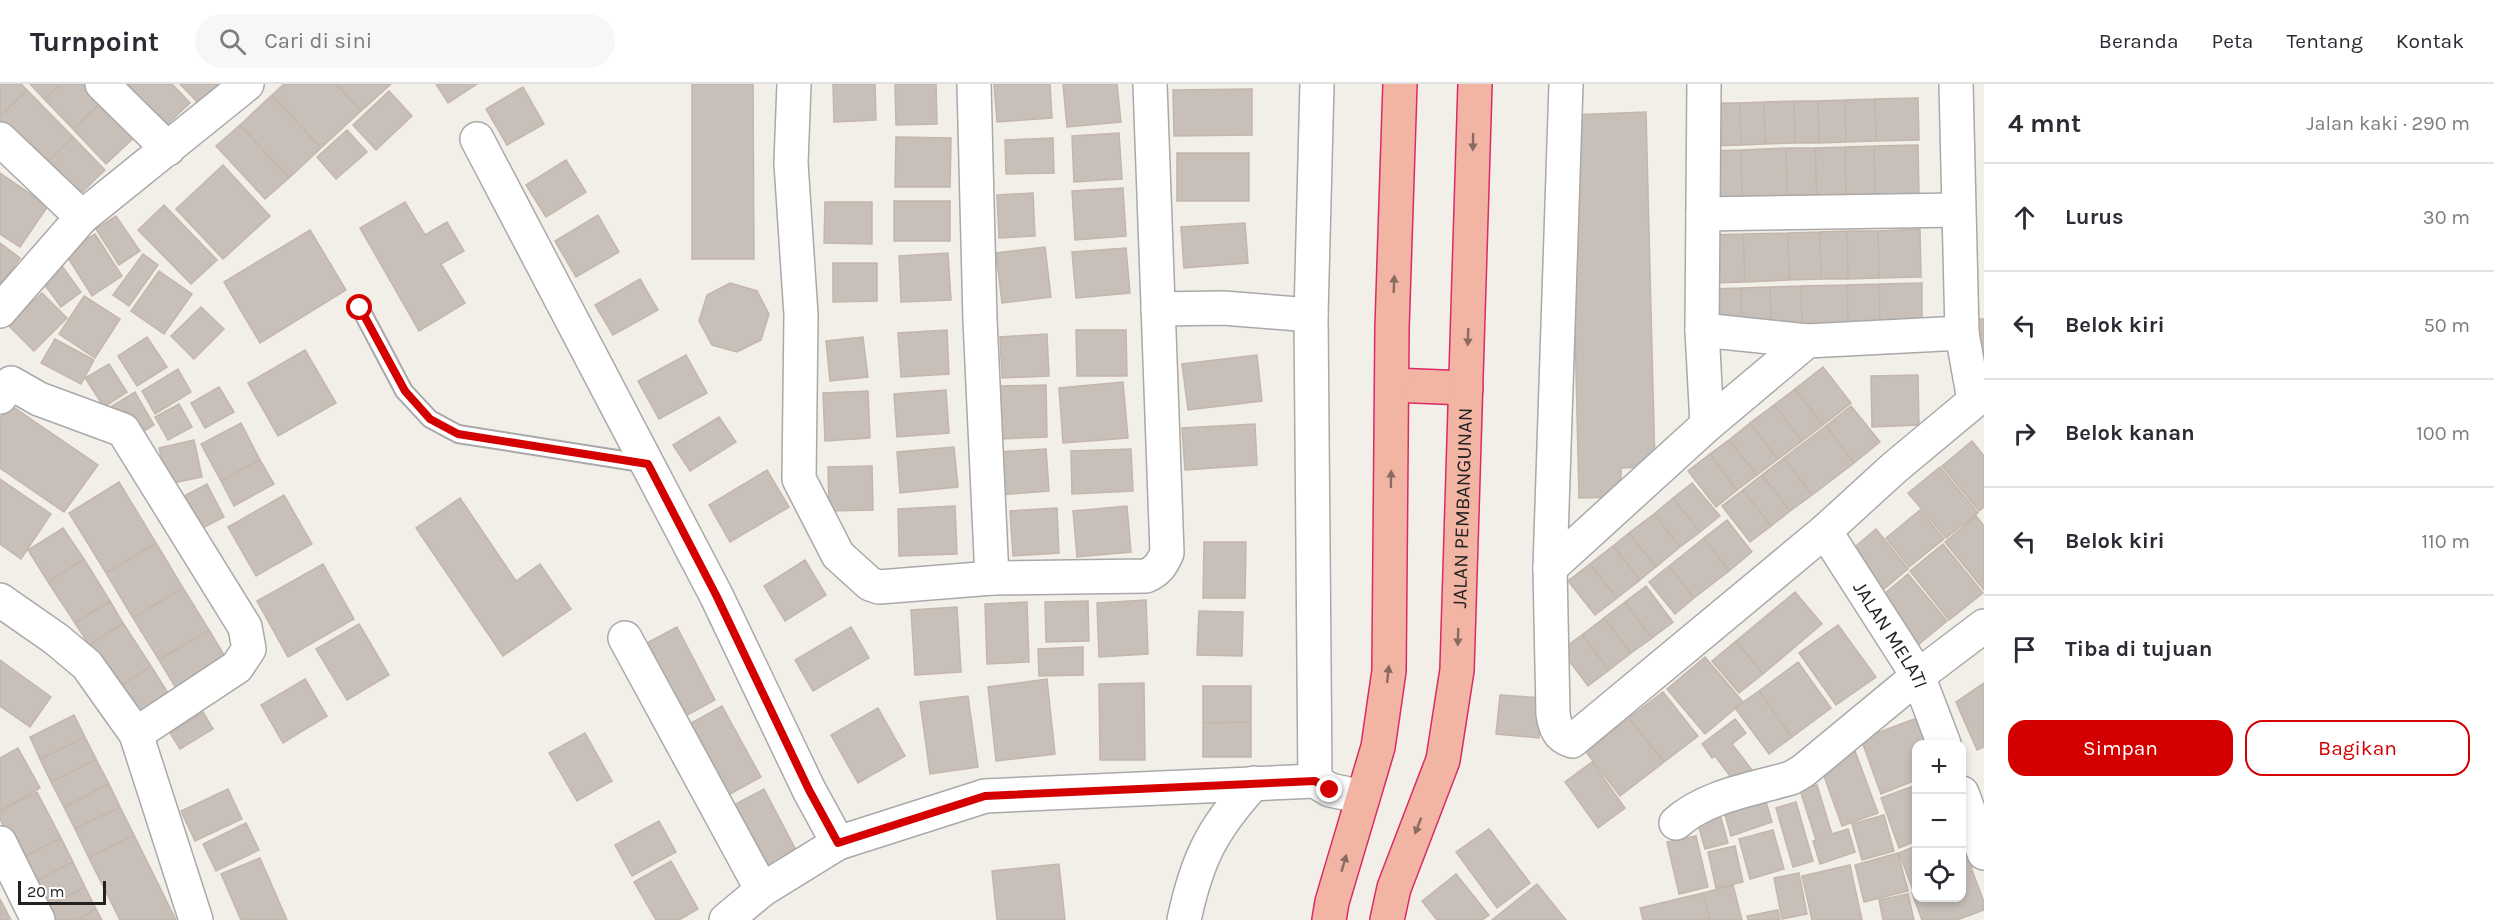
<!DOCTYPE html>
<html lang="id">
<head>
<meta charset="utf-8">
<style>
	:root { --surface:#fff; --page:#f7f7f7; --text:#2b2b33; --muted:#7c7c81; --line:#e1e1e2; --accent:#d40000 }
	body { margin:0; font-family:Karla,sans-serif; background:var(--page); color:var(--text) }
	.controls { position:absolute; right:18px; bottom:18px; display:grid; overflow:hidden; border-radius:12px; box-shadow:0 3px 9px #0003 }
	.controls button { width:54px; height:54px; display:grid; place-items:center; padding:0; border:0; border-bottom:2px solid var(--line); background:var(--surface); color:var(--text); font:30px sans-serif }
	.scale { position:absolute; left:18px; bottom:15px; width:88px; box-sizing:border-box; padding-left:6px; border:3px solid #222; border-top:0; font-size:16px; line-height:21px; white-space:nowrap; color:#222; -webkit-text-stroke:4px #fff; paint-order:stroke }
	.stop { position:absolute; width:18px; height:18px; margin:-14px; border:4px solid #d40000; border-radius:50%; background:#fff }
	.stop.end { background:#d40000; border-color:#fff; box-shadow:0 2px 6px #0008 }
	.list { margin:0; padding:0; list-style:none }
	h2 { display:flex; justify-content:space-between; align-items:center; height:78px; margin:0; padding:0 24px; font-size:26px }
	h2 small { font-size:20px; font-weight:400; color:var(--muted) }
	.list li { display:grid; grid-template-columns:39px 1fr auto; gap:18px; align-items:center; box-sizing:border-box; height:108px; padding:0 24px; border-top:2px solid var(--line) }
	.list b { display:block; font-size:22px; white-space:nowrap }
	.list em { font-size:20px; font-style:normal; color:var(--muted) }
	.actions { display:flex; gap:12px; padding:18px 24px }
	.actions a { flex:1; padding:14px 0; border:2px solid var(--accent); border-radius:18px; text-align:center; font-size:21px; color:var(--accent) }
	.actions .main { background:var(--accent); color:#fff }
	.icon { flex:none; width:33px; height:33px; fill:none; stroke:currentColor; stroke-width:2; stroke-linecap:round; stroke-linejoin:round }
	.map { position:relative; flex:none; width:1984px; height:836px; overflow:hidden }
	header { display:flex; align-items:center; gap:36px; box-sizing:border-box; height:84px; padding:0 30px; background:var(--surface); border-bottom:2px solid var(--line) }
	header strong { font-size:28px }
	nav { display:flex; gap:33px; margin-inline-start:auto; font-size:21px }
	.search { width:420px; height:54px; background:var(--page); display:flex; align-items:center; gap:15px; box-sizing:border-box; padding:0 21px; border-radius:33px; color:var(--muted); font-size:22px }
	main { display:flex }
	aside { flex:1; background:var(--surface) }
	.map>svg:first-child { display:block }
	.building { fill:#c7bfb8; stroke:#c4b6ab; stroke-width:1.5 }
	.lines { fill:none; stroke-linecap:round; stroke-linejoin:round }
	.service-casing { stroke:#a9a9a9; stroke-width:20 }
	.minor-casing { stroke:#a9a9a9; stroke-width:36 }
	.trunk-casing { stroke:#dc2a67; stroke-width:36 }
	.service { stroke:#fff; stroke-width:16 }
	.minor { stroke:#fff; stroke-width:33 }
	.trunk { stroke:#f2b4a3; stroke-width:33 }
	.oneway { fill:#8a6b62 }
	.route { stroke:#d40000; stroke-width:8 }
	.labels { text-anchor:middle; stroke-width:4.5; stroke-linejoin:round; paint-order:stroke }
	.street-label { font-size:20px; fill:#222; stroke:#fff }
</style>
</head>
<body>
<header>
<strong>Turnpoint</strong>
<div class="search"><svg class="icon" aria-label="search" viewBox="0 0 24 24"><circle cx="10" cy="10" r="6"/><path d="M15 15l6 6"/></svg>Cari di sini</div>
<nav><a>Beranda</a><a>Peta</a><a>Tentang</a><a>Kontak</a></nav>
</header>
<main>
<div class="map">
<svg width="1984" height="836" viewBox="0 0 1984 836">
	<rect width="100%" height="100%" fill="#f2efe9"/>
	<path class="building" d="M0,0H21L27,6L0,32Z
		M30,0H61L45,16Z
		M61,0H90L105,15L73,45L45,16Z
		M118,0H172L190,19L161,46Z
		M180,0H219L199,20Z
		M284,0H336L361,27L321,64L272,11Z
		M336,0H391L361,27Z
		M436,0H477L448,19Z
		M692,0H753L754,175H692Z
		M833,0H875L876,36L834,38Z
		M895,0H936L937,40L896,41Z
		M994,0H1050L1052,34L997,38Z
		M1063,0H1117L1121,38L1067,43Z
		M523,3L544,40L507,61L486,25Z
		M1252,5V51L1174,52L1173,6Z
		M27,6L73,53L41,84L0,42V32Z
		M389,7L412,32L376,66L353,41Z
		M272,11L321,64L289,94L240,41Z
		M1918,14L1919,56L1876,57L1875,15Z
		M105,15L138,50L106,80L73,45Z
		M1875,15L1876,57L1846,58L1845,16Z
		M1845,16L1846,58L1819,59L1818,17Z
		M1794,17L1795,59L1765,60L1764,18Z
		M1794,17H1818L1819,59H1795Z
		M1764,18L1765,60L1741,61L1740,19Z
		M1709,19H1740L1741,61L1709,62Z
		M1646,28L1655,383L1621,384V413L1579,414L1570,31Z
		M240,41L289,94L265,115L216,62Z
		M347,46L367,68L336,95L317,73Z
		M1119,49L1122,95L1074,98L1072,52Z
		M73,53L105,86L73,117L41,84Z
		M896,53L951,54L950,103H895Z
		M1053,54L1054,89L1006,90L1005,56Z
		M1918,61L1919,111L1875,112L1874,62Z
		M1874,62L1875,112L1846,113L1845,63Z
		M1845,63L1846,113L1817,114L1815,64Z
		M1786,64L1787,115L1742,116L1741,66Z
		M1786,64H1815L1817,114L1787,115Z
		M1741,66L1742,116L1710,117L1708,67Z
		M1177,69H1249V117H1177Z
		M566,76L586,108L546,133L526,101Z
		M223,81L270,132L223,175L176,125Z
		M0,89L48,122L20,163L0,150Z
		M1123,104L1126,152L1075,156L1072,107Z
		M1033,109L1035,152L999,154L997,111Z
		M894,117H950V157H894Z
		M405,118L425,151L447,138L464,167L441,180L465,219L419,247L360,144Z
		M825,118H872V160L824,159Z
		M164,121L217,176L191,200L138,146Z
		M598,131L619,168L576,193L555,157Z
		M116,132L140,167L119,181L96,145Z
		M1245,139L1248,179L1184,184L1181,143Z
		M1920,145L1921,193L1879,194L1878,147Z
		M310,146L346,206L260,259L224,198Z
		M1847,147L1848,195H1821L1820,148Z
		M1847,147H1878L1879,194L1848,195Z
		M1820,148L1821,195L1789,196L1788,149Z
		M1788,149L1789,196L1745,198L1743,150Z
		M95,150L122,192L92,212L65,169Z
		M1743,150L1745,198L1709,199L1708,151Z
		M0,159L20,174L0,201Z
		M1045,163L1051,213L1002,219L996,169Z
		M1126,164L1130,209L1076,214L1072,168Z
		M948,169L951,216L901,218L899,172Z
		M143,170L158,181L129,222L113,211Z
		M59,178L81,208L61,223L39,193Z
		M833,179H877V217L833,218Z
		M159,187L192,210L164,250L131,227Z
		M640,195L658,226L613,251L595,221Z
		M730,199L757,207L769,230L761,256L737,268L712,261L699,237L707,211Z
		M1922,199V238L1880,239L1879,200Z
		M1879,200L1880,239L1848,240L1847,201Z
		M1847,201L1848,240L1802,241L1801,202Z
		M1801,202L1802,241L1771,242L1770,203Z
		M1770,203L1771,242L1742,243L1741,204Z
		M1741,204L1742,243L1710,244L1709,205Z
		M42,209L67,234L34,267L8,241Z
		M84,212L120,235L95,274L59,250Z
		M201,223L224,245L194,275L171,252Z
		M1973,235H1984V280Z
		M947,246L949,290L901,293L898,249Z
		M1076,246H1126L1127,292H1077Z
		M1047,250L1049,292L1002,294L1000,253Z
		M147,253L167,283L137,302L118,272Z
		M863,253L868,293L830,297L826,257Z
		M55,255L94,276L81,300L41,279Z
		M305,266L336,319L278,352L248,299Z
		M686,271L707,309L659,335L638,297Z
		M1257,271L1262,317L1188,326L1182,280Z
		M109,280L127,308L104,323L85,294Z
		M1823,283L1851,319L1823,341L1795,305Z
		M178,285L191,308L155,330L142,307Z
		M1918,291L1919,341L1872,343L1871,292Z
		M1123,298L1128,354L1063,359L1059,304Z
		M1046,301L1047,353L1001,355L999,302Z
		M219,303L234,328L205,344L191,319Z
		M1795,305L1823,341L1802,357L1774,321Z
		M946,306L949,349L897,353L894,310Z
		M868,307L870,354L825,357L823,309Z
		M135,308L154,341L131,355L112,322Z
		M9,320L98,381L64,428L0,384V334Z
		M179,320L192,343L168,356L155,333Z
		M1774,321L1802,357L1778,375L1750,339Z
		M1851,322L1880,358L1854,379L1826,342Z
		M719,333L736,358L690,387L673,361Z
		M241,339L260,376L221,397L201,360Z
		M1750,339L1778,375L1757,391L1729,356Z
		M1255,340L1257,381L1185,386L1182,344Z
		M1826,342L1854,379L1812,411L1784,374Z
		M194,356L202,393L168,400L159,364Z
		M1729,356L1757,391L1737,406L1710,370Z
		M1972,357L1984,372V423L1979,427L1942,382Z
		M954,363L958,403L900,409L897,368Z
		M1046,365L1049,407L998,411L995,368Z
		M1131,365L1133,407L1072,410L1071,367Z
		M1710,370L1737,406L1716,423L1688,387Z
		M1784,374L1812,411L1790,427L1762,391Z
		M260,376L274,400L234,422L221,397Z
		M872,382L873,426L829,427L828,383Z
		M1940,383L1978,429L1946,454L1908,409Z
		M767,386L789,423L730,458L709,421Z
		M1762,391L1790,427L1771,442L1743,406Z
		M0,395L51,430L21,475L0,460Z
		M119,398L156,459L106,489L69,429Z
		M1692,399L1720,432L1700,448L1673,414Z
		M207,400L224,433L195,448L178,415Z
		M1743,406L1771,442L1750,458L1722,422Z
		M284,411L312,460L256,492L228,443Z
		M460,414L516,497L540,480L571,525L503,572L416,444Z
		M1673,414L1700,448L1680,463L1654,430Z
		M955,422L957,470L899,472L898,425Z
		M1127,422L1131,468L1077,473L1073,427Z
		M1057,424L1059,469L1013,472L1010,427Z
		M1920,426L1944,455L1909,483L1886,454Z
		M1654,430L1680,463L1656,483L1629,449Z
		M1976,432L1984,442V506L1945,458Z
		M1727,436L1752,468L1729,487L1704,454Z
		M63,444L84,475L48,498L28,466Z
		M1876,445L1908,485L1878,510L1845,471Z
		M1629,449L1656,483L1640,496L1613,462Z
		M1704,454L1729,487L1694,514L1669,482Z
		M1204,458H1246L1245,514H1203Z
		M156,459L183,504L133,534L106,489Z
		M1943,460L1983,509L1949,536L1910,487Z
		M1613,462L1640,496L1617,514L1590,480Z
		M84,475L110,517L75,539L48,498Z
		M805,476L826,511L785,537L764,502Z
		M323,480L354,535L288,573L257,517Z
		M1590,480L1617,514L1595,531L1568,497Z
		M1669,482L1694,514L1675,530L1649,498Z
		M1908,490L1947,537L1918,561L1879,514Z
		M1646,502L1673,538L1652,554L1625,518Z
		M183,504L209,546L159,576L133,534Z
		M1795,508L1822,540L1763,590L1736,557Z
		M1146,516L1148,570L1099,573L1097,519Z
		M110,517L123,539L89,561L75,539Z
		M1088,517L1089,557L1046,558L1045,518Z
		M1027,518L1029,578L987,580L985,520Z
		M1625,518L1652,554L1631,569L1604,534Z
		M957,523L961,588L915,591L911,526Z
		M1199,527L1243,528L1242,572L1197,571Z
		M1604,534L1631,569L1609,586L1582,551Z
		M123,539L151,582L116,605L89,561Z
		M359,540L389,591L347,616L316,565Z
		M1838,541L1876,593L1836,621L1799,569Z
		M677,543L715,616L678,636L639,563Z
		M851,543L869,574L813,607L795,576Z
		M209,546L230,581L180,611L159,576Z
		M1582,551L1609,586L1588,602L1561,566Z
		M1736,557L1763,590L1739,609L1712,577Z
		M1083,563V591L1039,592L1038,565Z
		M1705,573L1743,618L1705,650L1667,605Z
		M0,576L51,613L30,643L0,622Z
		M1798,578L1831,624L1792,653L1759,607Z
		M151,582L173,617L138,639L116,605Z
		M305,595L327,632L283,659L261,621Z
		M1047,595L1055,670L996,677L988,603Z
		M1144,599L1145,676H1100L1099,600Z
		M1984,599V663L1977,666L1956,618Z
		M1203,602H1251V638L1203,639Z
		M1759,607L1792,653L1769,670L1735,624Z
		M1663,608L1698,652L1664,678L1629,634Z
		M1500,611L1543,614L1539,654L1496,650Z
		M968,612L978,683L930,690L920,618Z
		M722,622L761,693L723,714L684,643Z
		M878,624L905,672L858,699L831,651Z
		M203,628L213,645L180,665L170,649Z
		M74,631L85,653L40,675L30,653Z
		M1629,634L1664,678L1620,712L1586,668Z
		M1917,634L1927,660H1916V696L1881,710L1861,655Z
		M1735,635L1746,649L1732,660L1759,695L1742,708L1715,672L1712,674L1702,660Z
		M1251,638V673H1203V639Z
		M585,649L612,697L577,717L549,669Z
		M85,653L96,675L51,698L40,675Z
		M18,664L40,704L0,727V674Z
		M1855,667L1878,729L1842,742L1820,681Z
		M96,675L109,700L64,723L51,698Z
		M1592,678L1625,724L1598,744L1565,698Z
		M109,700L120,723L75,745L64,723Z
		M1817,701L1832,750L1848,745L1855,768L1820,780L1813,757L1816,756L1800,706Z
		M1916,701V757L1899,764L1881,714Z
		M228,705L242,735L195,757L181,727Z
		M764,705L798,770L761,790L726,725Z
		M37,708L61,754L20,775L0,735V727Z
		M1764,711L1772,738L1731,752L1723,724Z
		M1796,718L1813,777L1793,783L1776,724Z
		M120,723L134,751L89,774L75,745Z
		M1719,727L1728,759L1705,765L1696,733Z
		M1884,731L1894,767L1862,776L1852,740Z
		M659,737L676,768L632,792L615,761Z
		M246,739L259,766L216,787L203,760Z
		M1489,745L1530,799L1497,824L1456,768Z
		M1773,746L1784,785L1750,795L1739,755Z
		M134,751L176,836H120L89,774Z
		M1696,752L1708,803L1679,810L1667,758Z
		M61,754L73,778L32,799L20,775Z
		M1962,755L1972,784L1962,788Z
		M1735,762L1743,798L1716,804L1708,768Z
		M1916,762V805L1913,806L1899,769Z
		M1898,769L1908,807L1864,818L1855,781Z
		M260,774L287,836H241L221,790Z
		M671,777L698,825L679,836H656L634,798Z
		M73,778L85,803L45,824L32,799Z
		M1059,780L1065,836H997L992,787Z
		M1850,781L1862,836H1812L1802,792Z
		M1972,786L1984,818V826L1957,836H1922L1912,809L1916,807V814H1962V790Z
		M1799,789L1807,830L1782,835L1774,794Z
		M1456,790L1489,831L1482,836H1437L1422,817Z
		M1537,800L1566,836H1492Z
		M1733,801L1742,836H1710L1703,809Z
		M85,803L96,825L76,836H51L45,824Z
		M1703,809L1710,836H1643L1640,824Z
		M1908,810L1914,836H1883L1879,816Z
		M0,815L11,836H0Z
		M96,825L102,836H76Z
		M1778,826L1780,836H1748L1747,832Z"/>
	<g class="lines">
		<g class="service-casing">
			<path id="service" d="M360,224L404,307L430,335L458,350L648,380"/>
		</g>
		<g class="minor-casing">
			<g id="minor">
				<path d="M102,0L168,65"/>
				<path d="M794,0L791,79L801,231L799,395L838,471L870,500L879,503L992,494L1146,492C1158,487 1162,480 1167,469L1150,0"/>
				<path d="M974,0L980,236L992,494"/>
				<path d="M1566,0L1550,484L1553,630C1555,643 1558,653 1572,657L1825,447L1894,384L1984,309"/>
				<path d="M1704,0L1702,246L1707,341"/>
				<path d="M1956,0L1962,249L1974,316"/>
				<path d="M0,55L82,133"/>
				<path d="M477,55L716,511L809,706L838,759"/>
				<path d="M1703,130L1958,126"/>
				<path d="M1158,225L1223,224L1311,231"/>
				<path d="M0,227L82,133L247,0"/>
				<path d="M1702,246L1807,257"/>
				<path d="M0,313L11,299L39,315L123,346L245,543L249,565L237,583L136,650"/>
				<path id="s1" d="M1825,447L1918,592L1944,660"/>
				<path d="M1550,484L1707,341L1807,257L1962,249"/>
				<path d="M0,516L56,555L87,581L136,650L196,836"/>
				<path d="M625,554L762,806"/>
				<path d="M1315,697L1311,231L1317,0"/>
				<path d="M1962,709L1984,769"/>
				<path d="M1676,739C1706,712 1753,705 1791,694L1803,687L1918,592L1984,542"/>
				<path d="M0,759L38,836"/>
				<path d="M726,836L762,806L838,759L985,712L1315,697L1330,706L1363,713"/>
				<path d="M1184,836C1197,775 1212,745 1254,699"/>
			</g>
		</g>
		<g class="trunk-casing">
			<g id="trunk">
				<path d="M1392,301L1466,304"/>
				<path d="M1329,836L1332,818L1378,663L1389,587L1392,244L1400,0"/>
				<path id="s2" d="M1387,836L1394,804L1443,676L1457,586L1475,0"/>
			</g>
		</g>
		<use href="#service" class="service"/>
		<use href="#minor" class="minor"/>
		<use href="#trunk" class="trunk"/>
	</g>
	<defs><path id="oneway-solid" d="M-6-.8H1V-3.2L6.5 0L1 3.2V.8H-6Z" transform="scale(1.5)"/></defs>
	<g class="oneway">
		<use href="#oneway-solid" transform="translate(1473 58) rotate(91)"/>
		<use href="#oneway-solid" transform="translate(1394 200) rotate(-88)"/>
		<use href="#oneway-solid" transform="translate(1468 253) rotate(92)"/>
		<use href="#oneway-solid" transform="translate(1391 395) rotate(-89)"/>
		<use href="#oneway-solid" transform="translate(1458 553) rotate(92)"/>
		<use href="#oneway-solid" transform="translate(1388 590) rotate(-84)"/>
		<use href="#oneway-solid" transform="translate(1418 742) rotate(111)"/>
		<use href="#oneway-solid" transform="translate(1344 779) rotate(-74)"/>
	</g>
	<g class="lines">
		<path class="route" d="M360,224L405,307L430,335L458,350L648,380L716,511L809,706L838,759L985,712L1315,697L1330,706"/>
	</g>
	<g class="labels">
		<g class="street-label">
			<text dy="7" stroke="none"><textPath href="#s2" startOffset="423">JALAN PEMBANGUNAN</textPath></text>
			<text dy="7" stroke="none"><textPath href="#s1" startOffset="123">JALAN MELATI</textPath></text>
		</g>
	</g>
</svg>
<div class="controls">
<button>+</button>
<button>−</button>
<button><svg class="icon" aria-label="locate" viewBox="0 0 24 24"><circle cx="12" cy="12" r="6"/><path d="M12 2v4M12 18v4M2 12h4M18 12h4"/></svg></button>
</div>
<div class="scale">20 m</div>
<div class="stop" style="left:360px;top:224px"></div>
<div class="stop end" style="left:1330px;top:706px"></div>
</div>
<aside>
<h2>4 mnt<small>Jalan kaki · 290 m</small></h2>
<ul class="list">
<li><svg class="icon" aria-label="ahead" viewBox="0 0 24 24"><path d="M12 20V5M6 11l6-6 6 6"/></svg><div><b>Lurus</b></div><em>30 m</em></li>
<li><svg class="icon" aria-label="left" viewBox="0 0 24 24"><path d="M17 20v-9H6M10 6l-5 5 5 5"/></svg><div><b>Belok kiri</b></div><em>50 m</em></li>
<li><svg class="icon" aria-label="right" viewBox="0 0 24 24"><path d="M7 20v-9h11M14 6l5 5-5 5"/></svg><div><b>Belok kanan</b></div><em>100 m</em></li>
<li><svg class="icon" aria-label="left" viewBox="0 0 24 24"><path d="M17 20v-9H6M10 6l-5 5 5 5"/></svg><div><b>Belok kiri</b></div><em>110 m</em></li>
<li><svg class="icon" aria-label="arrive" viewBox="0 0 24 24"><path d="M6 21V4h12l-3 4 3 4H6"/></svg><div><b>Tiba di tujuan</b></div></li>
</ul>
<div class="actions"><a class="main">Simpan</a><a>Bagikan</a></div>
</aside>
</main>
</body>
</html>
